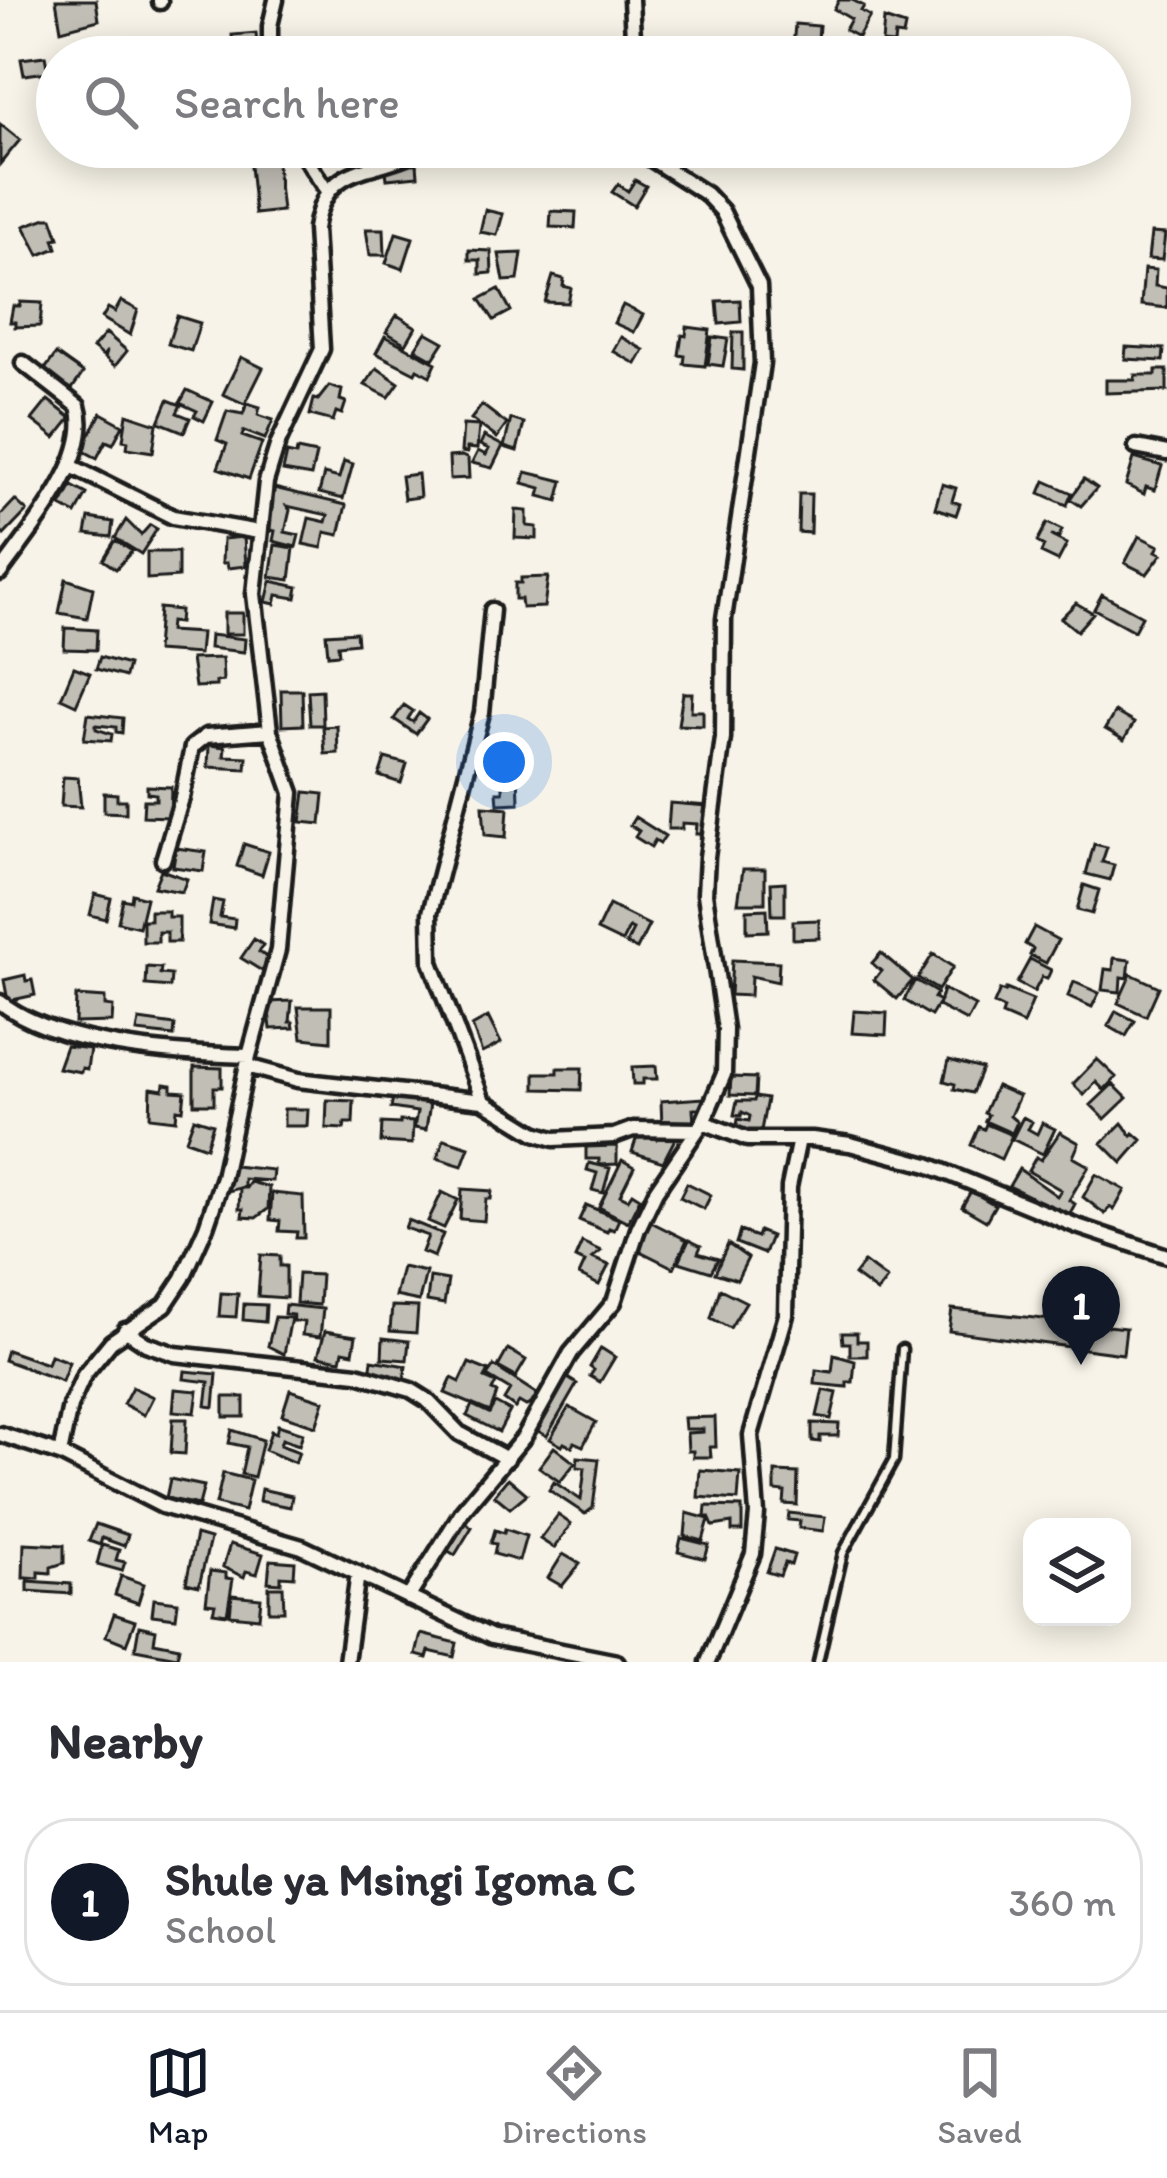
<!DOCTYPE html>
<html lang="en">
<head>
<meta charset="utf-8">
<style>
	:root { --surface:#fff; --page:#f7f7f7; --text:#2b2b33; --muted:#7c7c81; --line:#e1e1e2; --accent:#111827 }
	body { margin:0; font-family:Itim,sans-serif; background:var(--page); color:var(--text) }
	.controls { position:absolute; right:36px; bottom:36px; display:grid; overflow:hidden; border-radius:24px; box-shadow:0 6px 30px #0003 }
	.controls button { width:108px; height:108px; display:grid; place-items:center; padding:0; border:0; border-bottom:3px solid var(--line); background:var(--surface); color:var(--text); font:60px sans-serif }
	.you { position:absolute; left:504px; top:762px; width:42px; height:42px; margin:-30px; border:9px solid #fff; border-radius:50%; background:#1a73e8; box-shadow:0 0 0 18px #1a73e833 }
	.badge { display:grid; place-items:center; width:78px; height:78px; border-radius:50%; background:var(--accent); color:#fff; font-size:39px; font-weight:700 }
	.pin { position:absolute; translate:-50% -99px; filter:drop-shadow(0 3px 6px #0008) }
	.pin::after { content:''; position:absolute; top:63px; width:42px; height:36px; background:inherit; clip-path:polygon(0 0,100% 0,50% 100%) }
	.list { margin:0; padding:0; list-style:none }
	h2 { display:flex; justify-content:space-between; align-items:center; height:156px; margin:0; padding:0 48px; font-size:51px }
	h2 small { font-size:39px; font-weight:400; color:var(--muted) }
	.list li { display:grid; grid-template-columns:78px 1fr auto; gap:36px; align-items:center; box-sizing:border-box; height:168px; margin:0 24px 24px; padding:0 24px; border:3px solid var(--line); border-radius:48px }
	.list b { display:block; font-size:45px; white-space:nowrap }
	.list p { margin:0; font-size:39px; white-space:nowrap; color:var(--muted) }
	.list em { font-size:39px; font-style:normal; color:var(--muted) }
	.icon { flex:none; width:66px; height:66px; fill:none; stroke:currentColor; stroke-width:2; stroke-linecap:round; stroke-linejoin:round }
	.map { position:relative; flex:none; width:1167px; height:1662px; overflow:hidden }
	.search { position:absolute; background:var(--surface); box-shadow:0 6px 30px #0003; left:36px; right:36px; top:36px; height:132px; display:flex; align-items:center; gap:30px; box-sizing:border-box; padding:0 42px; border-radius:66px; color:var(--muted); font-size:45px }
	.sheet { height:348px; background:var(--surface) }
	nav { display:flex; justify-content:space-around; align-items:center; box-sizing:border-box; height:168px; border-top:3px solid var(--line); background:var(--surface); font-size:33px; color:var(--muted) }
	nav a { display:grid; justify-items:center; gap:6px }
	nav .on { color:var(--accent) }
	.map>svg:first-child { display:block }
	.building { fill:#c0beb5; stroke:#1c1c1c; stroke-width:3 }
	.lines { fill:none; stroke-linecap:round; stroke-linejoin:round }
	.lane-casing { stroke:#1c1c1c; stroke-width:15 }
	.street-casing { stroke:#1c1c1c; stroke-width:21 }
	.lane { stroke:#f7f3e8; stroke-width:6 }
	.street { stroke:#f7f3e8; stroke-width:12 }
</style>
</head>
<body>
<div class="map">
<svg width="1167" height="1662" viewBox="0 0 1167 1662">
	<rect width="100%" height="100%" fill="#f7f3e8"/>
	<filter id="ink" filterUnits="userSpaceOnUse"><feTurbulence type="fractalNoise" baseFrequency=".00833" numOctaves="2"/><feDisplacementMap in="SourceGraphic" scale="24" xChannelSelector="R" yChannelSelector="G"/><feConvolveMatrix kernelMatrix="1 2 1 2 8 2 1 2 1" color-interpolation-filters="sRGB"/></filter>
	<g filter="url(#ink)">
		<path class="building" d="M56,0H96L99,20L61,30Z
			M839,0H852L864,6L861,11L870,16L858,37L845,30L851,19L834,9Z
			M884,19L905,26L903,36L895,35L894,44L882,43Z
			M795,24L819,26L817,50L793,48Z
			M256,33L258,57H234L232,35Z
			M45,56L48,72L24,75L21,59Z
			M0,124L20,140L0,164Z
			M248,147H275L282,211L255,214Z
			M385,163L417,164L418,176L387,179Z
			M635,180L646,186L634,206L612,192L618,184L628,191Z
			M485,210L503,214L497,235L480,232Z
			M551,211L576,212L575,228L550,227Z
			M46,218H52L59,238L54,239L57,248L39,255L24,226Z
			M366,229H384L385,255H370Z
			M396,233L413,238L403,269L386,263Z
			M1151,233L1165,234L1162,260L1148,259Z
			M469,250L491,251L492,273L480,274V260H469Z
			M522,253L518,280L504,281L499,254Z
			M1144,269L1156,270L1155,286L1167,288V308L1141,305Z
			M553,276L564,279L563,286L571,288L568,303L545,302Z
			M499,289L511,311L494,320L480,299Z
			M740,300L741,322L719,324L717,301Z
			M121,301L138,310L130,335L102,318L108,308L115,312Z
			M20,302L42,303L40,326L15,327V322H10L13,306H20Z
			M623,305L643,315L634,332L614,323Z
			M397,315L416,327L406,344L386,332Z
			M177,316L200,323L191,351L168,344Z
			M687,327L710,330L705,366L684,364L685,356L679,355L682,335L686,336Z
			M426,332L444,342L433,359L415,349Z
			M733,332H743V370L732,369Z
			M106,333L127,351L115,366L105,358L107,351L103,356L93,348Z
			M385,336L436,363L430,376L417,369L415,373L376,353Z
			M621,337L644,350L636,364L613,351Z
			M712,337L728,339L723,366L708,364Z
			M1126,347L1164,349L1163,361L1125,359Z
			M56,354L83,373L72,389L43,372Z
			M241,357L263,368L245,404L223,394Z
			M377,368L399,383L389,397L365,385Z
			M1156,370H1167V391L1106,393V380H1135V375H1156Z
			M329,386L342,390L340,400L346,402L342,414L336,412L333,421L310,415L314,399L318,400Z
			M187,390L213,402L204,421L194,416L197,411L180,403Z
			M48,400L71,418L55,438L32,420Z
			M168,400L181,405L177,413L190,418L184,432L159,422Z
			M247,403L260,407L258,415L273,420L265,439L244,431L242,436L262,443L249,479L218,468L227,444L217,440L227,411L243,414Z
			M482,405L507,424L497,438L471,419Z
			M101,413L123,425L113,444L106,441L97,458L82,450Z
			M127,414L157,424L153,452L127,448L128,441L123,440Z
			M511,419L524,423L517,451L504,447Z
			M463,425L479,426L477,449L467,448V453L461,452Z
			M484,436L503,446L492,468L472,463L478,451L486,455L489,449L480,445Z
			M297,450L316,454L311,476L283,471L287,453L296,455Z
			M462,456L468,459L469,478L450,479L449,457Z
			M1134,458L1162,466L1155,490L1146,487L1144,494L1126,485Z
			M344,461L353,464L343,499L319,493L324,474L339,478Z
			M526,472L563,481L558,501L539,496L541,488L523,483Z
			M418,474L420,497L404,499L401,476Z
			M1084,479L1097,488L1081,506L1070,499Z
			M1045,481L1072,493L1067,505L1040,493Z
			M942,484L956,488L952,501L960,504L956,515L935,508Z
			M72,486L87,494L76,514L61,506Z
			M274,488L346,505L339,535L325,532L322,548L303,544L309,518L326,522L328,515L287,506L290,510L285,532L299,535L296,547L273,541L275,531L265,529Z
			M799,494H811L810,533L798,532Z
			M15,500L27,511L4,535L0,531V516Z
			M516,510L527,511V526L537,527V539L515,538Z
			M89,518L113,522L111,537L86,534Z
			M126,520L141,535L150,525L157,529L141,554L115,538Z
			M1047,523L1062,530L1059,537L1051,536L1067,544L1058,561L1041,553L1044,546L1037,542Z
			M1139,536L1159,546L1156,551L1162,554L1147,574L1125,563Z
			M244,537L246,566L228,568L227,563H222L223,539Z
			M115,540L132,551L116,569L103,560Z
			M275,545L294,548L290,580L270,577Z
			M147,552H178V577L147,579Z
			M548,577L544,607L522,608L521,599H515V583H521V578Z
			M66,579L93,588L87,618L59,613Z
			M271,581L298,587L296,598L277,595L275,604L266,602Z
			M1102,594L1142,616L1134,631L1094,609Z
			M1076,603L1093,613L1077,631L1061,618Z
			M159,608L180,610L179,623L170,622L169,631L201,633L199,654L156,651Z
			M224,613H243V634H224Z
			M65,628L97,630L96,650L64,649Z
			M356,632L357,643L338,645L339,654L328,655L326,634Z
			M210,635L245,639L244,652L209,648Z
			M100,657L128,665L125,677L96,669Z
			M222,658L223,681L216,682V686L195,687L191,659Z
			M74,667L90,673L76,705L61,698Z
			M281,690H302L303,725L282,726Z
			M322,690L323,725H310L308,691Z
			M683,693H692L691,711H703V726L678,725Z
			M404,705L413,711L408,719L413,722L419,713L427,719L416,734L394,719Z
			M1115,712L1134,723L1124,740L1105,729Z
			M88,714L123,718L122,733L116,732V727L96,725V729L112,734L111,741L84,739Z
			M337,726L338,753L325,754L323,727Z
			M209,745L225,747L224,756L247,757L246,769L208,767Z
			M385,758L407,764L401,783L379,776Z
			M503,771H518L519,803L498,804L497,792H503Z
			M63,777L78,778L81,807L61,806Z
			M147,786L171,787L170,817L143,816L144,800H156V794L147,793Z
			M305,792L324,794L321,824L301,822Z
			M104,793L117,794V800H126V813L104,812Z
			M670,803L708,806L706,834H696L697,824L682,823V829H668Z
			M483,806L508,808L506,837L485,835Z
			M635,817L665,836L660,843L655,840L651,847L635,837L639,831L630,825Z
			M244,844L269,852L262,875L237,866Z
			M1094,844L1107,847L1102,862L1114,865L1110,880L1086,874Z
			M176,848L206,852L203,871L173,867Z
			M743,869H765V903H738Z
			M161,870L187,879L182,892L154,887Z
			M785,882V915H772L771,883Z
			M1084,885L1099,890L1092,914L1077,910Z
			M95,894L111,898L106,919L90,915Z
			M132,894L146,898L139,927L118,922L123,899L131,901Z
			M213,900L223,902L220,917L235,919L234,928L209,924Z
			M609,905L649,925L637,949L626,944L633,930L629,928L622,942L597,930Z
			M767,909L768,931L747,932V910Z
			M150,911H168V917H179V942H167V932H158V942H143V920H150Z
			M819,920V938L793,939V921Z
			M1034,927L1058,940L1046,963L1030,955L1033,949L1025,944Z
			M254,939L263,945L259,952L270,959L262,971L241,958Z
			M881,953L913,980L897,999L874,980L881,971L872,963Z
			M933,954L953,967L938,990L918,978Z
			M1114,958L1130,960L1128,978L1121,977L1120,992L1102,990L1105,969L1113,970Z
			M1030,959L1051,970L1047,979L1042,977L1034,992L1017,983Z
			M732,960L779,962L778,982L751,976L750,996L730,995Z
			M147,967L161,968L160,974L171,975L170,987L146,985Z
			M1131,974L1159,987L1146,1016L1118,1003Z
			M25,975L26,981L32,980L35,995L8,1001L4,980Z
			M915,980L937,993L934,998L940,1001L931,1016L904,1000Z
			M1074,982L1099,993L1092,1007L1068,996Z
			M943,989L975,1006L967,1021L938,1006Z
			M1006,989L1033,1000L1023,1024L1002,1015L1004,1009L994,1004L1000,990L1005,992Z
			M76,996L105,998V1006L113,1007L112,1022L75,1023Z
			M292,1001L290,1022H293L294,1028L271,1029L268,1002Z
			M298,1007H331V1041L302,1038Z
			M854,1011L887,1013L886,1035L852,1033Z
			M1116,1011L1135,1021L1126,1036L1108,1026Z
			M488,1017L501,1043L482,1053L472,1026Z
			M139,1020L175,1025L174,1036L137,1032Z
			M66,1046L90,1049L87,1069L82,1068L81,1072L58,1068Z
			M1097,1059L1116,1077L1104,1090L1096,1082L1084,1095L1073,1084Z
			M949,1060L982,1069L972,1093L954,1089L955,1084L944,1081Z
			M656,1066L657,1079H643V1084H633L632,1067Z
			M194,1067L222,1068V1087H214V1104H194Z
			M558,1068H582L581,1090L535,1089V1073H558Z
			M731,1077L756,1078L755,1096L730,1095Z
			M164,1084L172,1085V1091L185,1092L183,1110L177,1109L176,1120L150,1117L151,1088L163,1090Z
			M1113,1084L1127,1098L1105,1119L1091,1105Z
			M996,1086L1019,1096L1010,1116L1017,1122L1012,1133L985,1121L988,1115L984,1113Z
			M393,1097L430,1103L426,1130L414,1128L417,1112L391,1108Z
			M755,1097L767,1099L760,1136L736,1132L738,1119L749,1121L750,1116L742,1112L741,1116L734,1115L737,1101H754Z
			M704,1098L705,1109H693L694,1124L662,1126L661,1101Z
			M327,1100L354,1101L353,1123H345L344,1129L326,1128Z
			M284,1109H308L307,1126H284Z
			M1023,1117L1032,1122L1028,1129L1037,1134L1042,1123L1055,1129L1043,1154L1012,1139Z
			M194,1118L213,1124L206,1147L186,1140Z
			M400,1121L413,1122L412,1144L381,1142L382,1123L400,1124Z
			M1122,1123L1132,1136L1134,1133L1142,1140L1122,1163L1102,1143Z
			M986,1124L1012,1135L1001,1159L971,1145L979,1127L984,1129Z
			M659,1131L676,1137L663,1162L632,1152L638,1133L656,1139Z
			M1060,1132L1079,1143L1073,1157L1089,1166L1069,1200L1075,1204L1069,1215L1009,1186L1019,1169L1057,1196L1061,1190L1028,1171L1036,1157L1041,1160Z
			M444,1139L469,1147L462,1166L437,1158Z
			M617,1146V1164L599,1165V1159H586V1147Z
			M622,1160L634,1167L620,1195L628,1199L632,1193L640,1198L628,1222L599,1207Z
			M589,1163L610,1168L603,1193L592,1190L597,1173L587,1170Z
			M234,1166L273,1170L272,1181L244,1179V1187L228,1191Z
			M1096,1174L1125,1190L1114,1210L1110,1207L1105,1214L1083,1197Z
			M250,1182L269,1187L268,1209L256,1218L242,1217L243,1209H239L240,1188H246Z
			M687,1183L711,1195L704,1209L680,1197Z
			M462,1189L492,1191L491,1199H486L484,1221L460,1219Z
			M971,1191L995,1205L986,1221L962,1207Z
			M442,1192L458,1200L444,1228L428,1221Z
			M272,1193L303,1196L304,1238H296L297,1232L279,1231L280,1221L270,1220Z
			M586,1205L619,1219L614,1230L609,1228L607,1232L579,1220Z
			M408,1220L443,1234L434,1257L422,1252L428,1236L405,1228Z
			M651,1222L687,1240L674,1268L638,1250Z
			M740,1231L757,1237L759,1231L771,1236L764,1254L736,1243Z
			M689,1240L701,1246L698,1253L718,1259L711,1272L679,1262Z
			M582,1242L601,1251L592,1258L609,1265L599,1285L579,1275L585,1262L575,1258Z
			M728,1244L748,1258L737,1280L715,1273Z
			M261,1255L280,1256V1266H286V1298L258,1296Z
			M864,1262L887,1279L877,1292L854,1275Z
			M402,1267L426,1272L419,1301L395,1296Z
			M298,1274L321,1275L319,1305L296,1303Z
			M430,1277L448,1280L444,1304L427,1301Z
			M720,1289L746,1302L730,1328L711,1318Z
			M221,1293L238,1294L236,1317L219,1316Z
			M244,1304L266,1305L265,1322L243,1320Z
			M285,1305L323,1309L320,1337L302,1335L304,1322L293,1321V1315L284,1314Z
			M392,1306L418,1307L416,1333L390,1331Z
			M952,1309L1126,1328L1123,1354L949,1331Z
			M275,1317L291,1318L284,1354L268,1346Z
			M325,1331L356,1336L353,1353L343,1351L341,1360L318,1356Z
			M842,1333H857V1341H867V1356H850V1343H843Z
			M383,1338L409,1341L407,1360L382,1358Z
			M601,1348L615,1357L600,1382L590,1376L594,1370L590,1367Z
			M508,1349L526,1360L516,1377L498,1367Z
			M7,1350L47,1364L50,1355L69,1362L62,1381L4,1360Z
			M834,1355L855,1361L853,1382H847V1387L815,1384L816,1370L832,1372Z
			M372,1360L406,1366L404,1381L370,1375Z
			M469,1363L489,1371L485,1378L496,1383L492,1391L497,1393L490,1412L445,1393L452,1378L460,1382Z
			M494,1366L537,1394L531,1404L526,1406L519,1402L515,1408L504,1400L510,1390L487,1376Z
			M185,1371L217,1374L214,1407L206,1406L209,1382L184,1379Z
			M566,1377L577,1384L547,1436L536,1430Z
			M132,1387L153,1397L144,1415L123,1404Z
			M175,1389L198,1391L195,1413L173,1411Z
			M290,1390L324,1401L316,1426L282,1415Z
			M823,1390L837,1393L831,1419L817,1416Z
			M224,1397H244V1417H224Z
			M495,1403L510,1411L499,1432L467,1416L472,1405L489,1413Z
			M569,1407L596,1422L583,1446L574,1442L572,1447L564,1443L562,1446L550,1439Z
			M715,1417L716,1447H710L711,1457H693V1451H688L687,1433L703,1432V1429H685L684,1418Z
			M173,1419H187L185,1454L171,1453Z
			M812,1423L839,1424L838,1436H820V1442L812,1441Z
			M278,1425L303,1433L299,1445L282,1439L280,1445L299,1452L295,1463L265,1450L271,1431L276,1433Z
			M232,1430L263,1440L254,1477L241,1474L247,1447L229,1443Z
			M554,1447L575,1463L560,1482L539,1467Z
			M578,1457L599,1459L593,1508L585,1514L549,1490L554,1482L581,1500L585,1468L577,1467Z
			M700,1470L740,1473L738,1500L698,1497Z
			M775,1472L798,1473L797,1505L784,1504L785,1492L775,1491Z
			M223,1473L251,1480L244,1511L216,1504Z
			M508,1478L527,1494L510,1508L494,1495Z
			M170,1479L204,1486L199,1505L166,1498Z
			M261,1489L292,1496L290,1507L259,1501Z
			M706,1506L742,1507V1531H732V1523L713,1526L709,1517H705Z
			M687,1513L709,1519L703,1541L685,1536Z
			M789,1513L825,1517L823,1531L799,1528L800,1521L788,1520Z
			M558,1515L571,1524L554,1548L540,1539Z
			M462,1521L472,1527L455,1555L445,1549Z
			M96,1524L128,1535L124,1546L102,1538L100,1545L89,1541Z
			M505,1529L526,1536L519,1561L494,1554L496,1544L491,1543L495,1530L504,1533Z
			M196,1535L210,1539L199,1586L186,1583Z
			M681,1538L709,1545L705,1559L678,1552Z
			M24,1543L64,1545V1563L51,1567V1573L39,1572V1578H23Z
			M230,1544L263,1554L257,1574L246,1571L244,1577L223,1567Z
			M102,1545L119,1550L116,1560L125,1562L122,1571L97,1564Z
			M775,1549L794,1555L791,1565L785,1563L780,1576L767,1572Z
			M563,1554L580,1564L562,1586L548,1578Z
			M270,1560L295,1562L294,1577L281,1576V1583L268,1582Z
			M210,1571L226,1573V1578L233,1579L227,1614L213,1612L215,1604L206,1603Z
			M121,1576L144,1584L138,1603L115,1595Z
			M28,1581L71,1584V1594L28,1591Z
			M269,1587H283L284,1611H269Z
			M232,1595L261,1598L259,1618L230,1615Z
			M154,1599L178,1602L176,1618L152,1615Z
			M114,1614L135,1621L126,1644L106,1636Z
			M139,1626L156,1630L154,1642L179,1647L177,1657L135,1649Z
			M421,1634L457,1643L454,1657L429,1651L427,1658L416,1655Z"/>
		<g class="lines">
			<g class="lane-casing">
				<path id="lane" d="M818,1662L843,1553L894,1460L902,1349"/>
			</g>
			<g class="street-casing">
				<path id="street" d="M160,0V2
					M631,0L634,57
					M270,57V26L276,0
					M298,147L327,191
					M1136,447L1167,453
					M71,466L173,517L259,532
					M0,573C28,533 94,458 78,406L23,363
					M163,860L182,798L192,747L206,736L270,731
					M0,1002C57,1047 177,1054 249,1056
					M247,1066L298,1080L483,1101L535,1133L554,1139L614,1136L633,1129L697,1130
					M483,1101L431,962L430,913L482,713L492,610
					M703,1122L747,1139H812L850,1144L928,1165L1077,1226L1167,1256
					M125,1330L146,1344L175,1354L357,1374L411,1390L427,1400L459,1433L507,1459
					M0,1434L60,1454L162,1506L302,1547L492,1637L617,1662
					M60,1454L70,1406L84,1375L111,1342L165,1305L183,1278L206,1227L223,1177L249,1056L278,950L292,793L270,731L254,594L266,482L278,443L322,349L315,229C326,157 378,177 423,147
					M408,1598L463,1510L524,1437L571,1353L614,1302L638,1229L656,1191L703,1122L724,1074L725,1029L705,894L707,857L723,738L724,619L762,363L759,286L722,211L706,194L648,157L639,147
					M346,1662L358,1573
					M708,1662L753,1554L757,1514L751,1435L786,1315L789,1187L799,1139"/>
			</g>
			<use href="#lane" class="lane"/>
			<use href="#street" class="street"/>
		</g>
	</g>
</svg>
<div class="controls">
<button><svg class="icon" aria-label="layers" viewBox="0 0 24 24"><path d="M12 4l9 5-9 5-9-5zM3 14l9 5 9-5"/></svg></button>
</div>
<div class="you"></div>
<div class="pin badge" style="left:1081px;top:1365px">1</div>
<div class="search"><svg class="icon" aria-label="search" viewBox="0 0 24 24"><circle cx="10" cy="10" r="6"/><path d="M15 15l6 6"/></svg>Search here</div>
</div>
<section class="sheet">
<h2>Nearby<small></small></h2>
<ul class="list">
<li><span class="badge">1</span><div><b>Shule ya Msingi Igoma C</b><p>School</p></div><em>360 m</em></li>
</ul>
</section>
<nav>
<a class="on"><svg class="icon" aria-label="map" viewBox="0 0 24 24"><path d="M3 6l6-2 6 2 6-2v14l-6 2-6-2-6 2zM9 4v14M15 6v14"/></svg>Map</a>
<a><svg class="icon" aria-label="directions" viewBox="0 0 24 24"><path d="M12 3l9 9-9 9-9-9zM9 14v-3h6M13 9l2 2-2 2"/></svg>Directions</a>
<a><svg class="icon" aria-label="saved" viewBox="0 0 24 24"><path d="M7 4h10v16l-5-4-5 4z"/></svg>Saved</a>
</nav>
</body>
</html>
